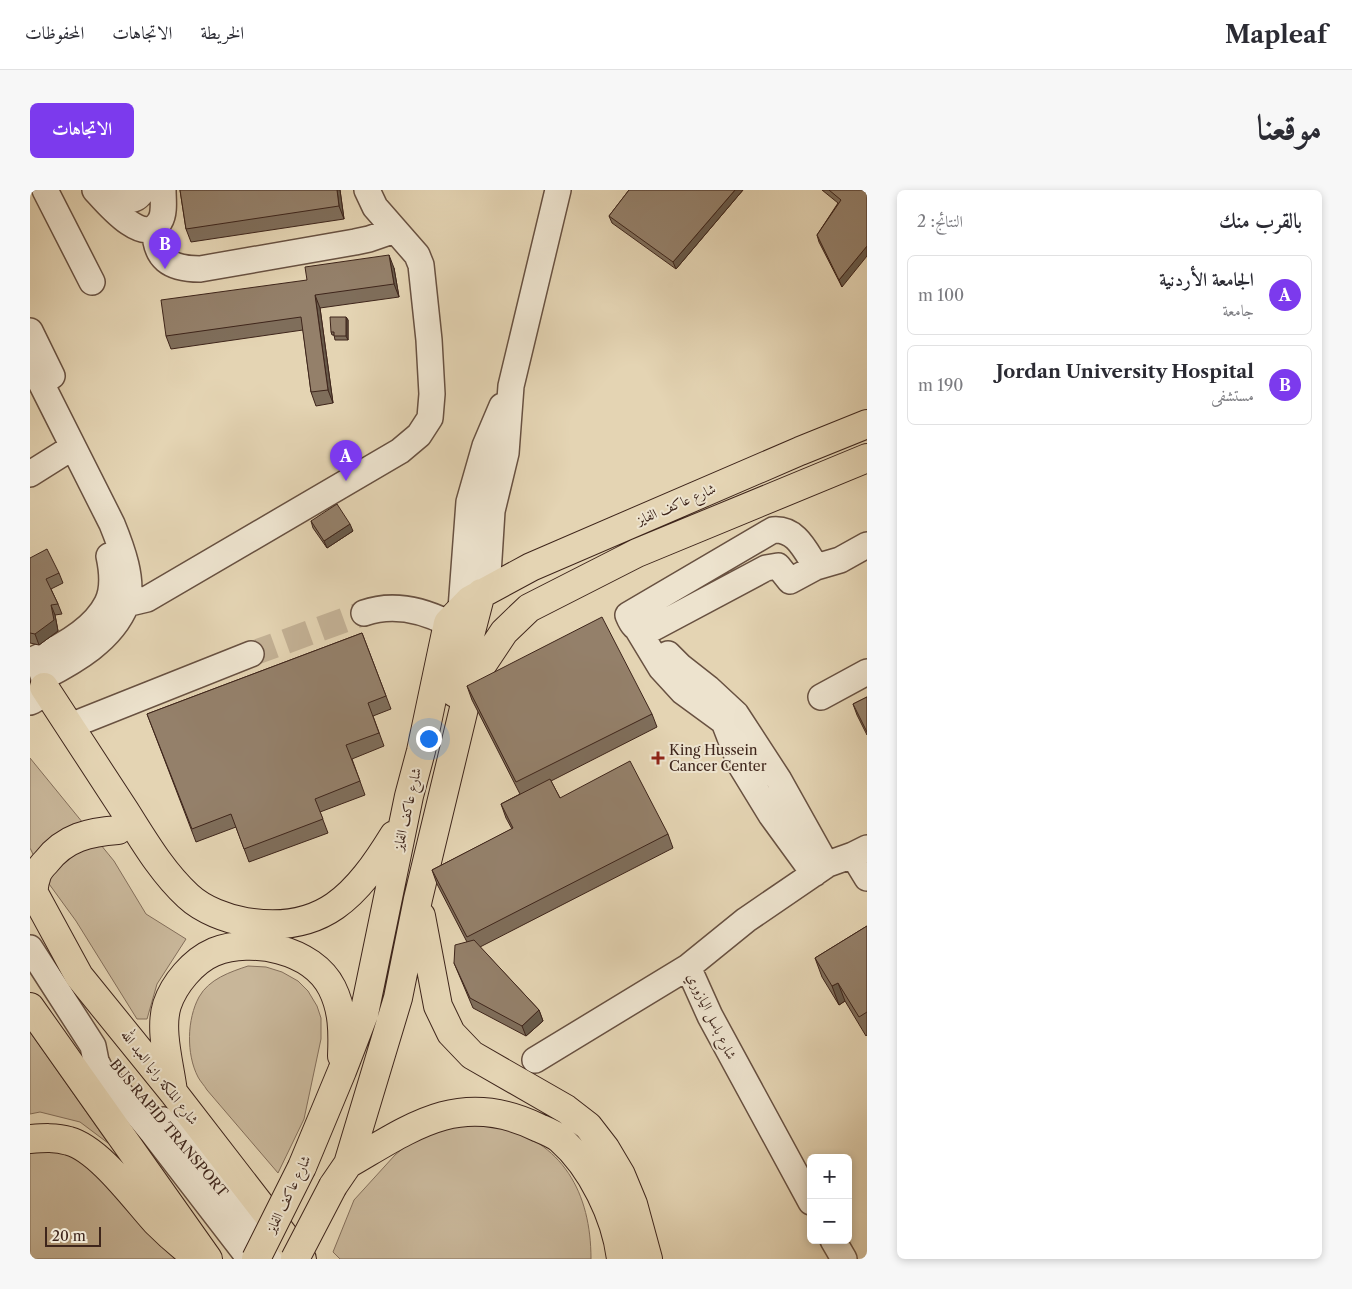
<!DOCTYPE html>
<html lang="ar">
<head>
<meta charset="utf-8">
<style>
	:root { --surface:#fff; --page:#f7f7f7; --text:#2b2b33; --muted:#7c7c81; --line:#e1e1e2; --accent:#7c3aed }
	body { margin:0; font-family:"Libre Caslon Text",Amiri,serif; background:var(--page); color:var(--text); direction:rtl }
	.controls { position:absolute; right:15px; bottom:15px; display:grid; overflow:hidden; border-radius:8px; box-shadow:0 2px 8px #0003 }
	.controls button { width:45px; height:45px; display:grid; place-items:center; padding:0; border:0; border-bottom:1px solid var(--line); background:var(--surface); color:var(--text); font:25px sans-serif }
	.scale { position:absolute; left:15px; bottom:12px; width:56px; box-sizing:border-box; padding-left:5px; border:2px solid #3e251b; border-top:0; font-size:14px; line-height:18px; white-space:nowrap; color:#3e251b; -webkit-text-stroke:4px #ede3ce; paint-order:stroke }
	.you { position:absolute; left:398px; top:548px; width:18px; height:18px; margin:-12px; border:4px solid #fff; border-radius:50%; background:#1a73e8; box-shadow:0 0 0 8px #1a73e833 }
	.badge { display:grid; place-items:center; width:32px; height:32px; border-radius:50%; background:var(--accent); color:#fff; font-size:16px; font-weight:700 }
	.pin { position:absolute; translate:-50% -41px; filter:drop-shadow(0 1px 2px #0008) }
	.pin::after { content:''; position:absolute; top:26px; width:18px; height:15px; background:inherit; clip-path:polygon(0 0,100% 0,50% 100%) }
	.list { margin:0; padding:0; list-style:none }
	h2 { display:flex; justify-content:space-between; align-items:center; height:65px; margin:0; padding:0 20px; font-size:21px }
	h2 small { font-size:16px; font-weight:400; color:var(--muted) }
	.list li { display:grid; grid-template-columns:32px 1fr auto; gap:15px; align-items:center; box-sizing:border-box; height:80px; margin:0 10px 10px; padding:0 10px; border:1px solid var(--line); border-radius:8px }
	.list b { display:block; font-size:19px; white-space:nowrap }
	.list p { margin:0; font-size:16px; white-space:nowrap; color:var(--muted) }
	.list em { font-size:16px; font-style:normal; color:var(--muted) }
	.map { position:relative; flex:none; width:837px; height:1069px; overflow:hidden; direction:ltr; border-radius:8px }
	header { display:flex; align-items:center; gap:30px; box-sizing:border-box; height:70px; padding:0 25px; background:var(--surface); border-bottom:1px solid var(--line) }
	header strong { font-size:24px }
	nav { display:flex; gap:28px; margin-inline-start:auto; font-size:18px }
	.intro { display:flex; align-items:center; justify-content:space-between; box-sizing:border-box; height:120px; padding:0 30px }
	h1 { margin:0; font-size:35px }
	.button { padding:12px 22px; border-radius:8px; background:var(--accent); color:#fff; font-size:18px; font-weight:700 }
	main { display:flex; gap:30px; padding:0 30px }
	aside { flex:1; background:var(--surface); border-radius:8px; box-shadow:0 2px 8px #0003 }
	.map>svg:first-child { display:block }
	.green { fill:#c8b699; stroke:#836e5a }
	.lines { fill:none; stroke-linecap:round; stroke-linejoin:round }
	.minor-tunnel { stroke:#c3b195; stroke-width:25; stroke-dasharray:25 12; stroke-linecap:butt }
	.minor-casing { stroke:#685141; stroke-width:28 }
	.major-casing { stroke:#3e251b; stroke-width:30 }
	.minor { stroke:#ede3ce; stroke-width:25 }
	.major { stroke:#e4d4b3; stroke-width:28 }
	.major-bridge-casing { stroke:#3e251b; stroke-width:30; stroke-linecap:butt }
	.major-bridge { stroke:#e4d4b3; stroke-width:28 }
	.wall { fill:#7f6e5b; stroke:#3e251b }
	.shaded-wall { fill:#685a4a; stroke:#3e251b }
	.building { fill:#94806a; stroke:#3e251b }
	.poi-dot { fill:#8f2418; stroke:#ede3ce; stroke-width:2 }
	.labels { text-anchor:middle; stroke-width:4; stroke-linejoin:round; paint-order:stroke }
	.street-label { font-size:14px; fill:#3e251b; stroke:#ede3ce }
	.poi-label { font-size:14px; fill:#3e251b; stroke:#ede3ce; text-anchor:start }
</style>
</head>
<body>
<header>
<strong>Mapleaf</strong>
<nav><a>الخريطة</a><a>الاتجاهات</a><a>المحفوظات</a></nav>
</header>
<div class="intro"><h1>موقعنا</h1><a class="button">الاتجاهات</a></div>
<main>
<aside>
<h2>بالقرب منك<small>النتائج: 2</small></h2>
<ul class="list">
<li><span class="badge">A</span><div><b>الجامعة الأردنية</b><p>جامعة</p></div><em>100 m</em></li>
<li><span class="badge">B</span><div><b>Jordan University Hospital</b><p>مستشفى</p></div><em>190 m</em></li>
</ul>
</aside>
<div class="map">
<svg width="837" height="1069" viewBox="0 0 837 1069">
	<rect width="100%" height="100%" fill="#e4d4b3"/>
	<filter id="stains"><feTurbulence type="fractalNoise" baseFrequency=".004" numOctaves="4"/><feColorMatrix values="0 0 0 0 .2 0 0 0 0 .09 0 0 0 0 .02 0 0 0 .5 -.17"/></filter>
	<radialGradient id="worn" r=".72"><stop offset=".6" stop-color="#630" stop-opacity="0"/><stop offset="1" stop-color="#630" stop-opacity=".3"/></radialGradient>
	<path class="green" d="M0,568L84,671L116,724L156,749L127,794L117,829H107L46,731L14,687L0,658Z
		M218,776L236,777L252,782L268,791L278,801L287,816L291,828V849L274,929L248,983L177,900C174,895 170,891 168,887C156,864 157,829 169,807C179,789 200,782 218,776Z
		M0,842L78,953L50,932L10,922L0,924Z
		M434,934C444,934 455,933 465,935C533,951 561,1003 561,1069H310L303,1062L324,1010L365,965L382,951L407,939Z
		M31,955L96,1010L146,1069H0V958Z"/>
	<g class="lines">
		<path class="minor-tunnel" d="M221,464L334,423"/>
		<g class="minor-casing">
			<path id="minor" d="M15,0L62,92
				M65,0C76,12 115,59 130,31C135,23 133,9 133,0
				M81,0C91,10 105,15 113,0
				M125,37C124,69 140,79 170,79L325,52L339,49L365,40
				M0,141L22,186
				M0,171L82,334C91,356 105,392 96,415C82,450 45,471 14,487
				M0,284L35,262
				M786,377C775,360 766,338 743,340L598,425C602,435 606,440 616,442L736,378L748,376L760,391L786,377L810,370L837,355
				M457,400L462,321L476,263L481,196L528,0
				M96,414L117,409L370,261L389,245L400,228L402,204L399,150L391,75L387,65L345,17L337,0
				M431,419L439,312L455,256L472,216
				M334,423C362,413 392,420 418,433
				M608,440L631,478L653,502L694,532L711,576L741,625L784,684
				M638,464L650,476L678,498L706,524L749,590L792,667L798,674
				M0,471C28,459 63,441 77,413C84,399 82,380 79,366
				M791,507L837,482
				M0,512C14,507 17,492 11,480
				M40,536L221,464
				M823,665L837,688
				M0,758L63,856L66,871L70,879L123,943L220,1069
				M658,777L680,826L781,1012
				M505,870L658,777L716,730L798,674L823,665L837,658
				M133,930L246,1069
				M803,1050L814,1069"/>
		</g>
		<g class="major-casing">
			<path id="major" d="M14,497C41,538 68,580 95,621C114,651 132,682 158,706C173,720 197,729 216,732C293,745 327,705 364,645
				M425,503L451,403
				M0,696L49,786L143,902L272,1069
				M3,704C4,699 4,693 6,688C7,682 12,676 16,672C35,647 60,642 88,640
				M391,726L408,816L421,843L442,865L536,919L558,936L575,958L591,985L603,1014L618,1069
				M0,817L178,1069
				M143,902C140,876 129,840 137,815C144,794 163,771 184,762C222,747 282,759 302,798C313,820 313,842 312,866
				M0,949C13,948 26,947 39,951C69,959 105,1009 126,1032C137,1043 148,1053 161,1063
				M318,974C348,957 380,935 413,926C447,917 479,923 509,938C516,941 524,944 530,949C562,977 586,1027 591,1069
				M272,977L312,881L334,824L379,606L391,561L418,433L440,410L501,377L770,261L837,234
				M303,996L318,974L368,808L388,709L435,514L450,478L474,442L499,418L607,363L837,268"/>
		</g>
		<use href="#minor" class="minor"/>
		<use href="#major" class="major"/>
		<g class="major-bridge-casing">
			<path id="major-bridge" d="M226,1069L272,977
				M265,1069L303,996"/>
		</g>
		<use href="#major-bridge" class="major-bridge"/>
	</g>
	<path class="wall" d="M150,0H310L314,29L161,52L156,39Z
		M599,0H713L646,79L582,33L579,26Z
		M792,0H837L812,97L789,52L787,45L808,13Z
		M364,78L369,107L290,118L303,213L286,216L281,202L273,140L141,159L136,146Z
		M316,127L318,130V150H305L304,145H302L301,142Z
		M281,331L323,341L297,358L283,338Z
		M0,368L29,383L33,393L21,399L28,414L32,424L25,425L28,441L9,455L0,453Z
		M332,443L361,519L343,526L354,556L322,569L335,605L290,622L298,643L219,672L206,637L166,652L117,524Z
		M437,496L622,524L627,537L521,591L530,608L638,644L643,658L450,757L509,820L513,831L496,846L443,818L424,773L437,752L407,694L402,680L482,639L476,628L471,614L490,604L442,510Z
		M837,507V545L827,525L823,514Z
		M837,736V845L836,846L815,811L809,815L792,787L785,768Z"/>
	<path class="shaded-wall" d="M307,0H310L314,29L309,16Z
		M705,0H713L646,79L643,72Z
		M837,56V66L812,97L809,90Z
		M359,65L364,78L369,107L364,94Z
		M285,105L290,118L303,213L298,200Z
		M316,127L318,130V150L316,146Z
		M320,334L323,341L297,358L294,351Z
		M21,415L25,425L28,441L9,455L5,444Z
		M808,793L815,811L809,815L802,796Z
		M509,820L513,831L496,846L492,836Z"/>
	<path class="building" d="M150,0H307L309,16L156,39Z
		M599,0H705L643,72L579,26Z
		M799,0H837V56L809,90L787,45L811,10Z
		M359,65L364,94L285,105L298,200L281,202L271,127L136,146L131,110L277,90L275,77Z
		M300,127H316V146H304V142H301Z
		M307,314L320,334L294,351L281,331Z
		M17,359L29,383L16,389L28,414L21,415L24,430L5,444L0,443V368Z
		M572,427L622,524L486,592L437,496Z
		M332,443L356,506L338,513L349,543L316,555L330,591L285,609L293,629L214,659L201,624L162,639L117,524Z
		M837,507V542L823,514Z
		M600,571L638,644L437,747L402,680L483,638L471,614L520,589L530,608Z
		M837,736V822L829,827L808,793L802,796L785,768Z
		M444,750L509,820L492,836L440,808L424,773L425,755Z"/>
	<path class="poi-dot" d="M625.5 560.5h5v5h5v5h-5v5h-5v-5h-5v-5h5z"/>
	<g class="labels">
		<g class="street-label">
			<text transform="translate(646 314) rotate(-23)" y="5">شارع عاكف الفايز</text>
			<text transform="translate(377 619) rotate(-77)" y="5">شارع عاكف الفايز</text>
			<text transform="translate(682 826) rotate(64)" y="5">شارع باسل اليازوري</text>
			<text transform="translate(130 887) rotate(52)" y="5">شارع الملكة رانيا العبد الله</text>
			<text transform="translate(139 938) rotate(50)" y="5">BUS RAPID TRANSPORT</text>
			<text transform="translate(258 1004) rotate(-64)" y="5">شارع عاكف الفايز</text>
		</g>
		<g class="poi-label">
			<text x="639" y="565">King Hussein<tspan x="639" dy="16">Cancer Center</tspan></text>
		</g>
	</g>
	<rect width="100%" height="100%" filter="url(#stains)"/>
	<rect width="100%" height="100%" fill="url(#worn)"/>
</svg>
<div class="controls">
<button>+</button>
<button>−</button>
</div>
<div class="scale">20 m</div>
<div class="you"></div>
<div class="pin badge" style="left:316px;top:291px">A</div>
<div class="pin badge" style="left:135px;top:79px">B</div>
</div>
</main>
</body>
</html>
